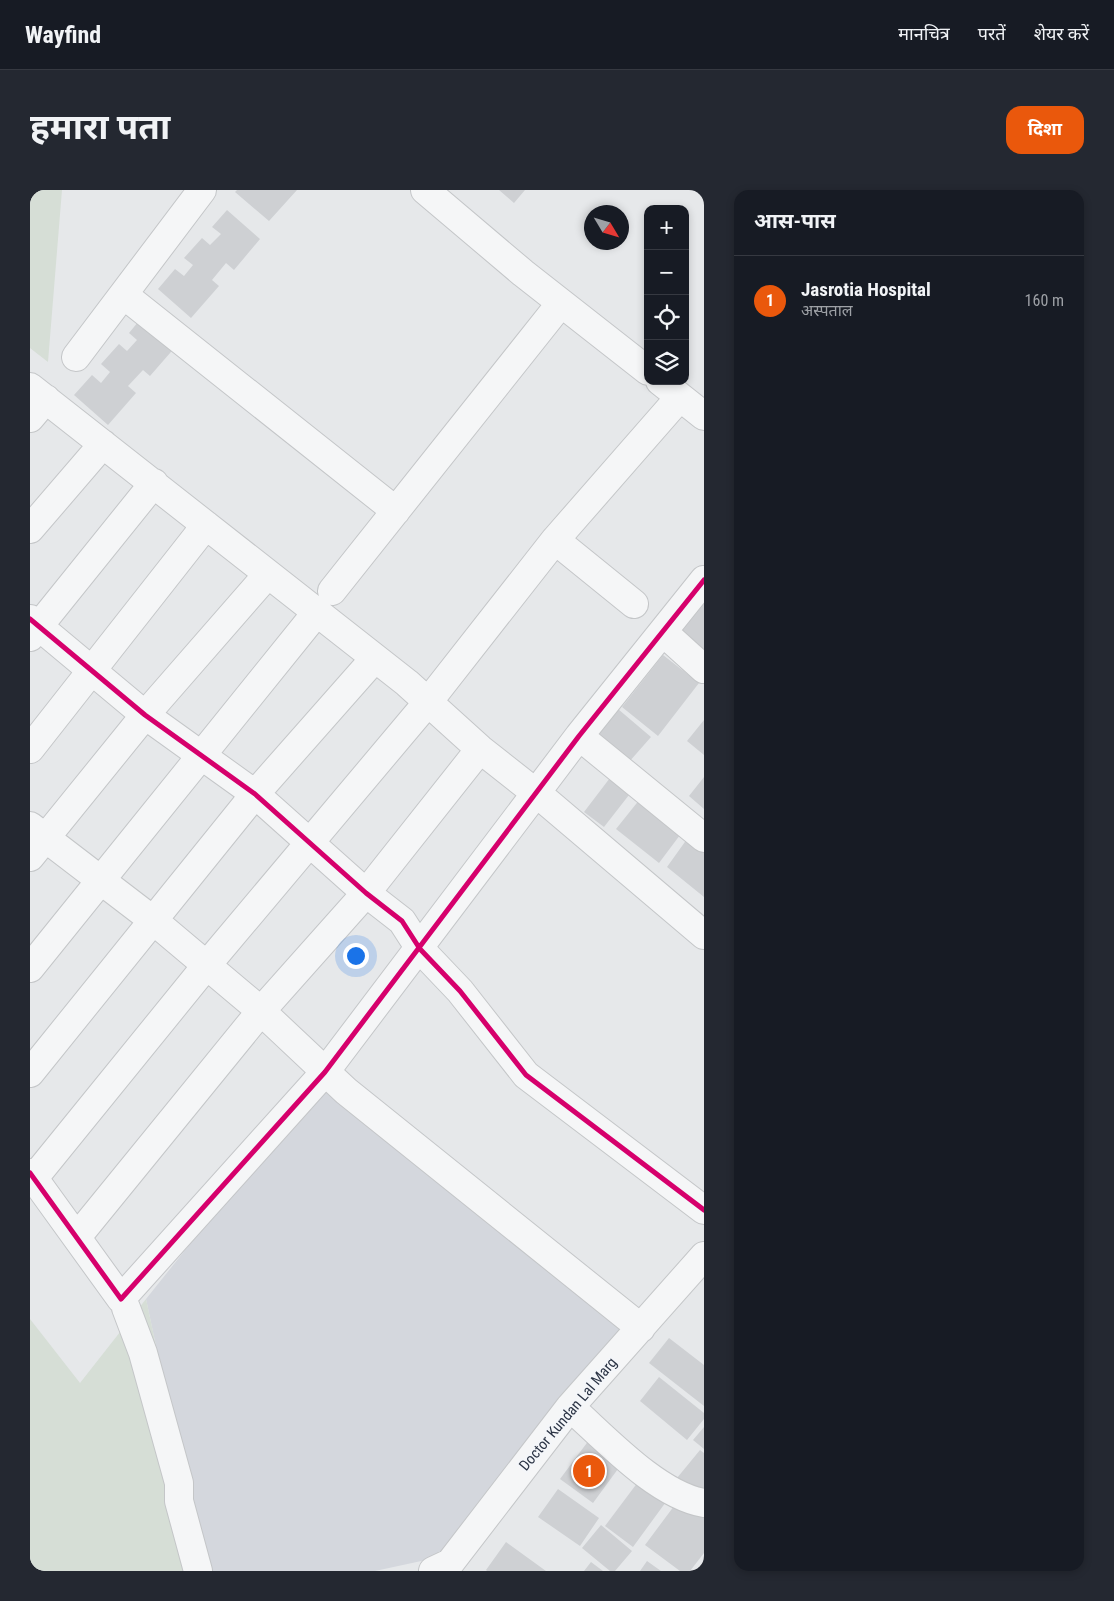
<!DOCTYPE html>
<html lang="hi">
<head>
<meta charset="utf-8">
<style>
	:root { --surface:#171b24; --page:#242831; --text:#f1f3f6; --muted:#9ea1a6; --line:#363941; --accent:#ea580c }
	body { margin:0; font-family:"Roboto Condensed","Noto Sans Devanagari",sans-serif; background:var(--page); color:var(--text) }
	.controls { position:absolute; right:15px; top:15px; display:grid; overflow:hidden; border-radius:10px; box-shadow:0 2px 8px #0003 }
	.controls button { width:45px; height:45px; display:grid; place-items:center; padding:0; border:0; border-bottom:1px solid var(--line); background:var(--surface); color:var(--text); font:25px sans-serif }
	.compass { position:absolute; left:554px; top:15px; width:45px; height:45px; border-radius:50%; background:var(--surface); box-shadow:0 2px 8px #0003; rotate:128deg }
	.you { position:absolute; left:325px; top:765px; width:18px; height:18px; margin:-12px; border:4px solid #fff; border-radius:50%; background:#1a73e8; box-shadow:0 0 0 8px #1a73e833 }
	.badge { display:grid; place-items:center; width:32px; height:32px; border-radius:50%; background:var(--accent); color:#fff; font-size:16px; font-weight:700 }
	.pin { position:absolute; translate:-50% -50%; border:2px solid #fff; box-shadow:0 1px 5px #0006 }
	.list { margin:0; padding:0; list-style:none }
	h2 { display:flex; justify-content:space-between; align-items:center; height:65px; margin:0; padding:0 20px; font-size:21px }
	h2 small { font-size:16px; font-weight:400; color:var(--muted) }
	.list li { display:grid; grid-template-columns:32px 1fr auto; gap:15px; align-items:center; box-sizing:border-box; height:90px; padding:0 20px; border-top:1px solid var(--line) }
	.list b { display:block; font-size:19px; white-space:nowrap }
	.list p { margin:0; font-size:16px; white-space:nowrap; color:var(--muted) }
	.list em { font-size:16px; font-style:normal; color:var(--muted) }
	.icon { flex:none; width:28px; height:28px; fill:none; stroke:currentColor; stroke-width:2; stroke-linecap:round; stroke-linejoin:round }
	.map { position:relative; flex:none; width:674px; height:1381px; overflow:hidden; border-radius:15px }
	header { display:flex; align-items:center; gap:30px; box-sizing:border-box; height:70px; padding:0 25px; background:var(--surface); border-bottom:1px solid var(--line) }
	header strong { font-size:24px }
	nav { display:flex; gap:28px; margin-inline-start:auto; font-size:18px }
	.intro { display:flex; align-items:center; justify-content:space-between; box-sizing:border-box; height:120px; padding:0 30px }
	h1 { margin:0; font-size:35px }
	.button { padding:12px 22px; border-radius:15px; background:var(--accent); color:#fff; font-size:18px; font-weight:700 }
	main { display:flex; gap:30px; padding:0 30px }
	aside { flex:1; background:var(--surface); border-radius:15px; box-shadow:0 2px 8px #0003 }
	.map>svg:first-child { display:block }
	.built { fill:#d4d7dd }
	.green { fill:#d6ded6 }
	.building { fill:#ced0d3 }
	.lines { fill:none; stroke-linecap:round; stroke-linejoin:round }
	.minor-casing { stroke:#c4c6c8; stroke-width:30 }
	.minor { stroke:#f5f6f7; stroke-width:28 }
	.cycleway-casing { stroke:#f4f6f9; stroke-width:8 }
	.cycleway { stroke:#d6006c; stroke-width:5 }
	.labels { text-anchor:middle; stroke-width:5; stroke-linejoin:round; paint-order:stroke }
	.street-label { font-size:15px; fill:#2b3445; stroke:#f4f6f9 }
</style>
</head>
<body>
<header>
<strong>Wayfind</strong>
<nav><a>मानचित्र</a><a>परतें</a><a>शेयर करें</a></nav>
</header>
<div class="intro"><h1>हमारा पता</h1><a class="button">दिशा</a></div>
<main>
<div class="map">
<svg width="674" height="1381" viewBox="0 0 674 1381">
	<rect width="100%" height="100%" fill="#e6e8ea"/>
	<path class="built" d="M288,894L611,1145L433,1362L345,1381H174L116,1109Z"/>
	<path class="green" d="M0,0H32L18,172L0,158Z
		M116,1109L174,1381H0V1129L50,1193Z"/>
	<path class="building" d="M207,0H267L239,31L205,2Z
		M469,0H495L484,13Z
		M197,20L230,49L204,80L196,73L182,90L189,96L161,128L128,99L145,79L154,86L163,75L154,68L172,48L180,55L191,44L182,37Z
		M113,126L147,155L120,186L113,180L98,196L106,203L78,235L44,205L62,185L71,193L80,182L71,174L89,154L97,161L107,150L99,143Z
		M671,411L674,414V466L645,442Z
		M633,465L669,493L628,546L592,517Z
		M588,519L621,547L599,572L567,545Z
		M674,530V565L657,551Z
		M586,580L606,596L574,637L554,622Z
		M674,587V619L659,606Z
		M614,604L656,637L629,673L586,639Z
		M662,642L674,652V707L637,677Z
		M639,1148L674,1175V1216L619,1173Z
		M629,1187L674,1223V1229L657,1250L610,1211Z
		M674,1237V1259L663,1250Z
		M565,1242L596,1268L563,1313L530,1289Z
		M670,1260L674,1263V1310L647,1288Z
		M614,1284L641,1305L603,1357L575,1336Z
		M528,1299L569,1328L550,1356L508,1327Z
		M650,1308L674,1326V1363L660,1381H650L615,1355Z
		M571,1335L602,1361L585,1381H580L552,1358Z
		M476,1352L516,1381H457L456,1380Z
		M617,1371L631,1381H610Z
		M561,1372L573,1381H554Z"/>
	<g class="lines">
		<g class="minor-casing">
			<path id="minor" d="M395,0L493,83L618,181
				M94,105L366,321
				M46,167L172,0
				M630,191L674,226
				M0,197L377,493L450,559L516,611L674,745
				M0,228L16,209
				M0,339L73,254
				M525,350L604,414
				M302,401L531,113
				M0,429L115,525L225,604L336,703L372,731L390,759L430,801L496,885L674,1020
				M633,442L674,479
				M0,447L124,293
				M549,546L674,648
				M0,559L176,335
				M0,636L124,731L231,821L316,901L611,1138
				M0,667L115,525L238,384
				M0,778L287,422
				M0,883L225,604L345,468
				M0,983L91,1109L295,882L549,546L674,390
				M4,988L176,776L398,512L525,350L650,207
				M47,1047L231,821L336,703L450,559
				M96,1118L113,1163L149,1293V1311L168,1381
				M540,1217C575,1248 627,1305 674,1313
				M403,1381L420,1373L540,1217L674,1066"/>
		</g>
		<use href="#minor" class="minor"/>
		<g class="cycleway-casing">
			<path id="cycleway" d="M0,429L115,525L225,604L336,703L372,731L390,759L430,801L496,885L674,1020
				M0,983L91,1109L295,882L549,546L674,390"/>
		</g>
		<use href="#cycleway" class="cycleway"/>
	</g>
	<g class="labels">
		<g class="street-label">
			<text transform="translate(538 1224) rotate(-50)" y="5">Doctor Kundan Lal Marg</text>
		</g>
	</g>
</svg>
<div class="controls">
<button>+</button>
<button>−</button>
<button><svg class="icon" aria-label="locate" viewBox="0 0 24 24"><circle cx="12" cy="12" r="6"/><path d="M12 2v4M12 18v4M2 12h4M18 12h4"/></svg></button>
<button><svg class="icon" aria-label="layers" viewBox="0 0 24 24"><path d="M12 4l9 5-9 5-9-5zM3 14l9 5 9-5"/></svg></button>
</div>
<svg class="compass" viewBox="-18 -18 36 36"><path d="M0-13l5 13h-10z" fill="#e53935"/><path d="M0 13l5-13h-10z" fill="#9ea1a6"/></svg>
<div class="you"></div>
<div class="pin badge" style="left:559px;top:1281px">1</div>
</div>
<aside>
<h2>आस-पास<small></small></h2>
<ul class="list">
<li><span class="badge">1</span><div><b>Jasrotia Hospital</b><p>अस्पताल</p></div><em>160 m</em></li>
</ul>
</aside>
</main>
</body>
</html>
